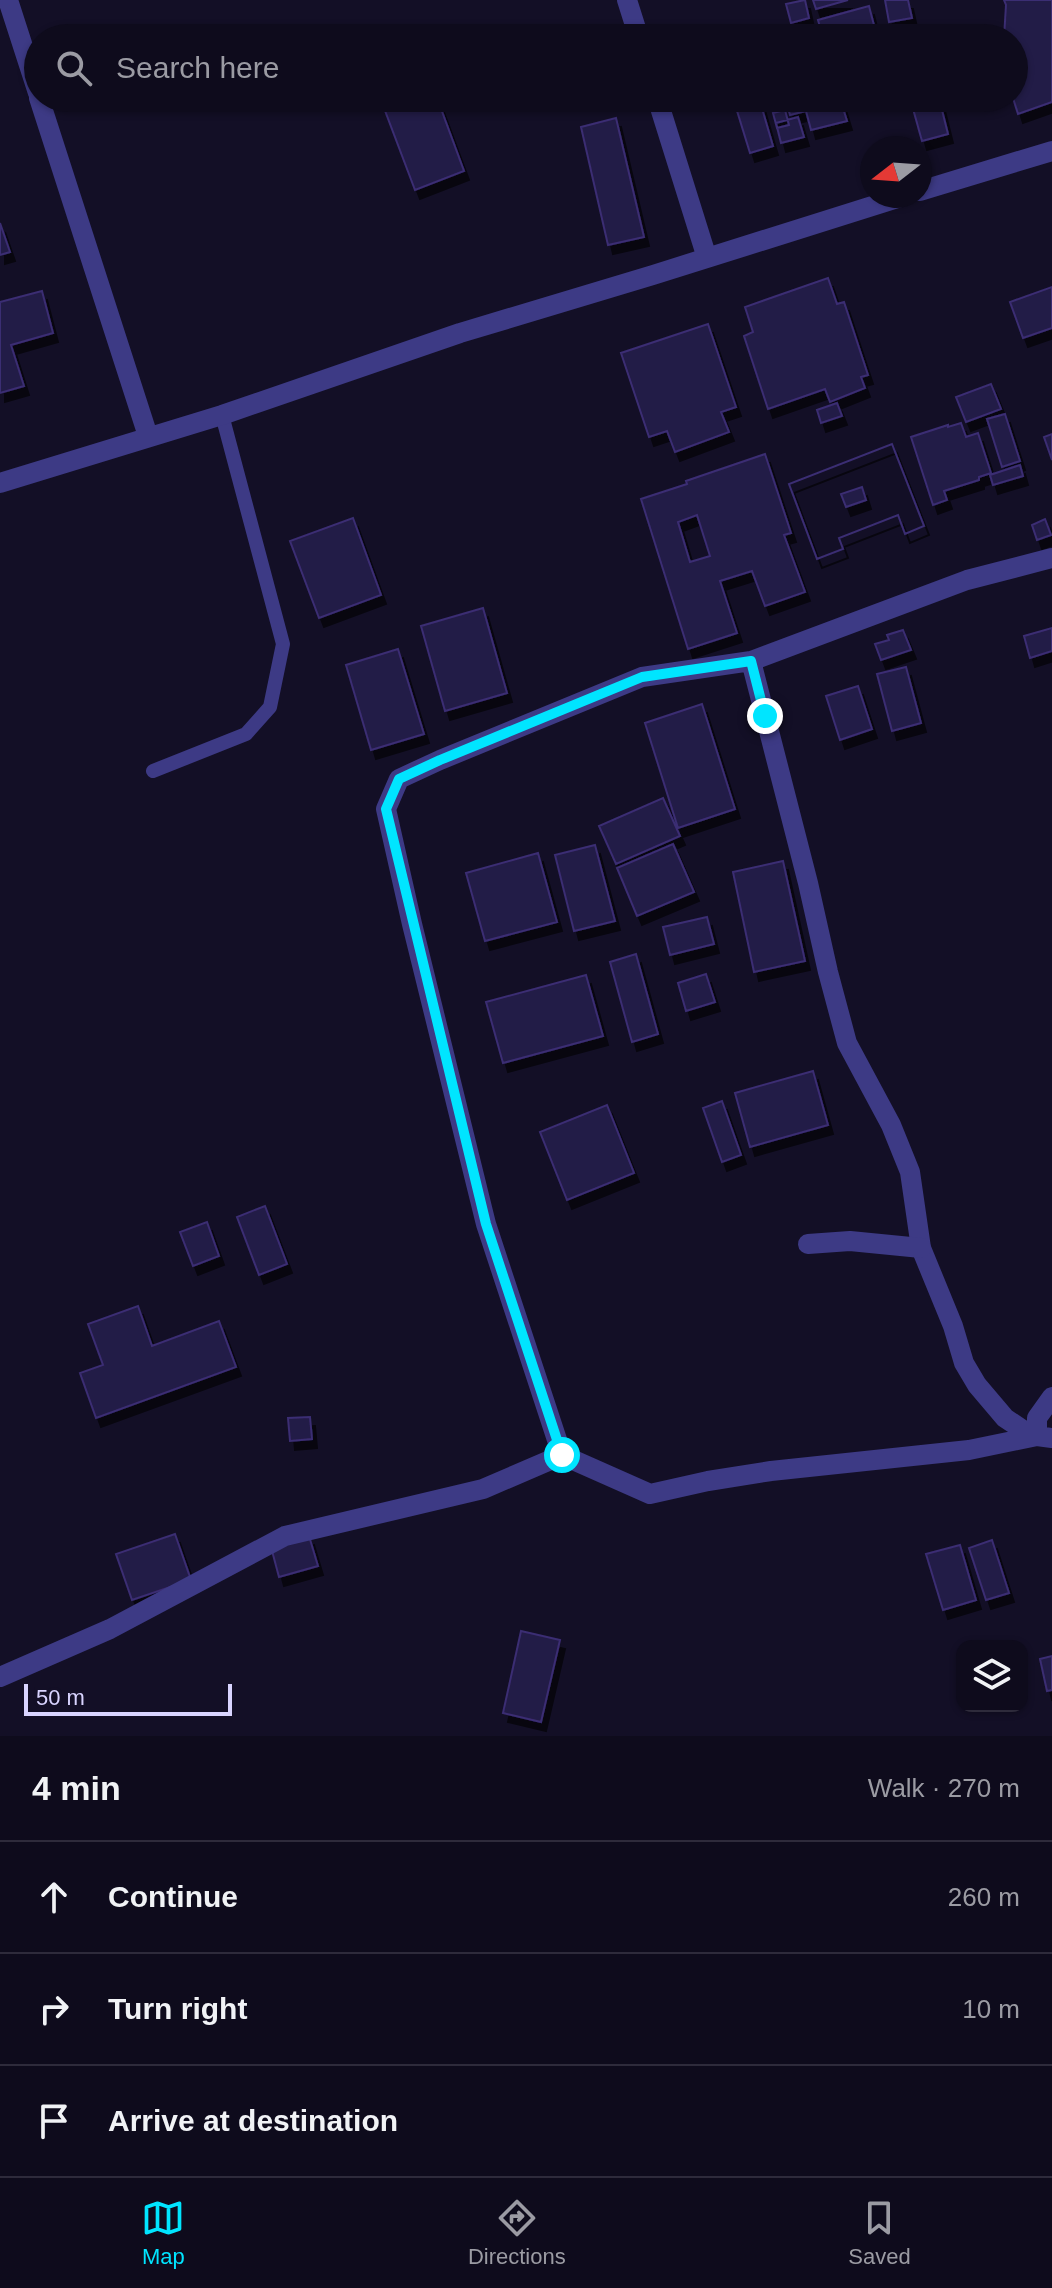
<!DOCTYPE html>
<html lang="en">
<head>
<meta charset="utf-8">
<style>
	:root { --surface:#0e0b1c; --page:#171425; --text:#f1f3f6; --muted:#9b9ba3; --line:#2e2b3b; --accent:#00e5ff }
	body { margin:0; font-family:Helvetica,sans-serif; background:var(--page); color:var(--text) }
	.controls { position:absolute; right:24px; bottom:24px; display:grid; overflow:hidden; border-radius:16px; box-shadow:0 2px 6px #0004 }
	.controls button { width:72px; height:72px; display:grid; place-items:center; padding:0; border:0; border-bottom:2px solid var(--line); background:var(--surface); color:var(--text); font:40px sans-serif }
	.compass { position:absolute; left:860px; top:136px; width:72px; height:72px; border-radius:50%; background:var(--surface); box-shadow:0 2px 6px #0004; rotate:253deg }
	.scale { position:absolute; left:24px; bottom:20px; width:208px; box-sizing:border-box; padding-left:8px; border:4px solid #d9d4ff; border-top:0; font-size:22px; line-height:28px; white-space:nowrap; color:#d9d4ff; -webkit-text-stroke:6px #130f26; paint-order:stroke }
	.stop { position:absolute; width:24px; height:24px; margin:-18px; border:6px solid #00e5ff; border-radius:50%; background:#fff }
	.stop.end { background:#00e5ff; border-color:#fff; box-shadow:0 2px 8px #0008 }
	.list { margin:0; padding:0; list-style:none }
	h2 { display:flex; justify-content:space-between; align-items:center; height:104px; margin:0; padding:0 32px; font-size:34px }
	h2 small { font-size:26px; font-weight:400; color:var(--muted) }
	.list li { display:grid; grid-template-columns:52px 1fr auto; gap:24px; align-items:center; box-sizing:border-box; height:112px; padding:0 32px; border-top:2px solid var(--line) }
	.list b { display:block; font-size:30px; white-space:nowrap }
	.list em { font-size:26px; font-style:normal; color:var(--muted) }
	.icon { flex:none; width:44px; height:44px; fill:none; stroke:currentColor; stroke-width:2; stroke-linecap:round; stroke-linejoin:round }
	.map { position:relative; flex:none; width:1052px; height:1736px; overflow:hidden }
	.search { position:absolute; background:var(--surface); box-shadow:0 2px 6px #0004; left:24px; right:24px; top:24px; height:88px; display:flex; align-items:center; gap:20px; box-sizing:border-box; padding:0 28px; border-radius:44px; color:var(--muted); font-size:30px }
	.sheet { height:440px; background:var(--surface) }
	nav { display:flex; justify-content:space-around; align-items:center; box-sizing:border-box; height:112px; border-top:2px solid var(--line); background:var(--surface); font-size:22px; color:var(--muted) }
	nav a { display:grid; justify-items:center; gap:4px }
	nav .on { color:var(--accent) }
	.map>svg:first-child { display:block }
	.building { fill:#241b47; stroke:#3b2d73; stroke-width:2; fill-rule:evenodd; filter:url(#shadow) }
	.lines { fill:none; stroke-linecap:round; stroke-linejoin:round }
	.service { stroke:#3d3a85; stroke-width:14 }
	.minor { stroke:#3d3a85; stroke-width:20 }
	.tertiary { stroke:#3d3a85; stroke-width:20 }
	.route { stroke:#00e5ff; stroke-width:10 }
</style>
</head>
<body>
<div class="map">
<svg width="1052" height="1736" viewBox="0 0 1052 1736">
	<defs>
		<filter id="shadow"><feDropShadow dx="5" dy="9" stdDeviation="0" flood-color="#0009"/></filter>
	</defs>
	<rect width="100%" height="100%" fill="#130f26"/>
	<path class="building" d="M805,0L809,18L791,23L786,4Z
		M813,0H848L816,9Z
		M885,0H908L912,18L889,22Z
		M1004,0H1052V102L1018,114L1013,98L1014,38H1004L1006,5Z
		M869,6L876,33L857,38H823L818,20Z
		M410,98H437L464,171L415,190L384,108Z
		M742,98H759L773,146L750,153L734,101Z
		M785,98H840L847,121L811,130L806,111L790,115Z
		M910,98H939L948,134L922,141Z
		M785,110L789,125L777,128L773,113Z
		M798,117L804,137L781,143L776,123Z
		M616,118L644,237L608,245L581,127Z
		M0,223L10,252L0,255Z
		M828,278L837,304L844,302L868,375L861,377L865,388L830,402L825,389L768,409L744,336L753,332L745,307Z
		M1052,287V328L1023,338L1010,302Z
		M42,291L53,333L11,345L24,386L0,393V302Z
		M708,324L736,407L721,412L729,432L675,452L667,431L649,437L621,353Z
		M991,384L1001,409L966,422L956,397Z
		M837,403L842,416L821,423L817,410Z
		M1005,414L1020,461L1002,467L987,419Z
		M961,423L966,437L978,433L991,473L979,477V480L944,491L947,500L933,505L911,437L948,425V427Z
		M1052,434V460L1044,437Z
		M892,444L924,526L905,534L898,515L839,538L843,549L817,559L789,484ZM862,487L866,500L846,507L841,494Z
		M892,444L924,526L905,534L898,515L839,538L843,549L817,559L789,484Z
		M765,454L791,533L784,535L805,592L765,606L752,571L720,581L737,633L688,649L641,499L687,484L686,481ZM697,515L710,556L690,562L678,522Z
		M1020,465L1023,476L993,485L990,475Z
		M353,518L381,595L319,618L290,541Z
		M1045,519L1051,535L1037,540L1032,525Z
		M483,608L507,693L445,711L421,626Z
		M1052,628V651L1030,658L1024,636Z
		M903,630L911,650L881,660L875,644L889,640L887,635Z
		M398,649L424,734L371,750L346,665Z
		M906,667L921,723L892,731L877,674Z
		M858,686L872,729L840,740L826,696Z
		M702,704L735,809L678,828L645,723Z
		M663,798L680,836L616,864L599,826Z
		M673,844L694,892L637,916L617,868Z
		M595,845L615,921L574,931L555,855Z
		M538,853L557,922L485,941L466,873Z
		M783,861L805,961L754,972L733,872Z
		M707,917L714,944L670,955L663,927Z
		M636,954L658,1034L632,1042L610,962Z
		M706,974L715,1002L686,1011L678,983Z
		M586,975L603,1036L503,1063L486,1002Z
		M813,1071L828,1125L750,1147L735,1093Z
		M722,1101L741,1155L722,1162L703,1108Z
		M607,1105L634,1173L567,1200L540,1132Z
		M265,1206L287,1264L259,1275L237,1217Z
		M207,1222L219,1256L193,1266L180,1232Z
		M138,1306L152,1346L219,1321L236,1367L96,1418L80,1373L103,1365L88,1324Z
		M310,1417L312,1439L290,1441L288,1418Z
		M175,1534L191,1580L132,1600L116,1554Z
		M309,1536L318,1566L279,1577L271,1547Z
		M992,1540L1009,1593L986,1600L969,1548Z
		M960,1545L976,1600L943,1610L926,1554Z
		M521,1631L560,1640L541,1722L503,1713Z
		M1052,1656V1690L1047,1691L1040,1659Z"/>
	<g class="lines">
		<path class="service" d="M153,771L246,734L270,707L283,644L222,415"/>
		<path class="minor" d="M8,0L38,93
			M627,0L639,38
			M39,98L148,436
			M657,98L707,258
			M920,191L1052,151
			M0,483L222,415L460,333L653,275L904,196
			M751,661L808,883L828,972L847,1043L891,1125L910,1172L921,1248L953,1326L964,1363L977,1385L1005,1418L1023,1430L1037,1436V1418L1052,1397
			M562,1455L486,1224L412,924L386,809L399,779L440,760L642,677L751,661L967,580L1052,558
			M0,1677L110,1629L285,1536L483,1489L562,1455L650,1494L708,1481L771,1471L969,1450L1037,1436L1052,1438"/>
		<path class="tertiary" d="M808,1244L850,1241L921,1248"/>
	</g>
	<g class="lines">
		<path class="route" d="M562,1455L486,1224L386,809L399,779L440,760L642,677L751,661L765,716"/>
	</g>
</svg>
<div class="controls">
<button><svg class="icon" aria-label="layers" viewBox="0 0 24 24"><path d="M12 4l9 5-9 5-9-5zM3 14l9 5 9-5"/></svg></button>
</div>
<svg class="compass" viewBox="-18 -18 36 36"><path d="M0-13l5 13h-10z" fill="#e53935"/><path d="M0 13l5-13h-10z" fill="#9b9ba3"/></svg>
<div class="scale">50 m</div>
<div class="stop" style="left:562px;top:1455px"></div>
<div class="stop end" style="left:765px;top:716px"></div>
<div class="search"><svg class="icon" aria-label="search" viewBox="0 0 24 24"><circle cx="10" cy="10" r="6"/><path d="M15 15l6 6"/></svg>Search here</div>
</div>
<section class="sheet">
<h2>4 min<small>Walk · 270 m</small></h2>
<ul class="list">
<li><svg class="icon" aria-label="ahead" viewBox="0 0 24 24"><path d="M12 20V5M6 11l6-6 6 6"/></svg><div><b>Continue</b></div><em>260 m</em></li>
<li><svg class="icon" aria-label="right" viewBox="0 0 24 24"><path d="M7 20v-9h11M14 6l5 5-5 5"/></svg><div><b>Turn right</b></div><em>10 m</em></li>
<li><svg class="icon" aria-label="arrive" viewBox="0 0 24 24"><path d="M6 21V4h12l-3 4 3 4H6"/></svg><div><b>Arrive at destination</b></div></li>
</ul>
</section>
<nav>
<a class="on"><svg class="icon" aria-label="map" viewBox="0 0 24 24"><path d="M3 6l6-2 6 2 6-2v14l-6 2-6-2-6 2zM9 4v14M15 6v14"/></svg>Map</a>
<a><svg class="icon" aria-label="directions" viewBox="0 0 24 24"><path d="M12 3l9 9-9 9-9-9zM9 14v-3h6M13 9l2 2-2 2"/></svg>Directions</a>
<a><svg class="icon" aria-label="saved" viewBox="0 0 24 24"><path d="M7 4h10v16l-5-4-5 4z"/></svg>Saved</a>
</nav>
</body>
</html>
